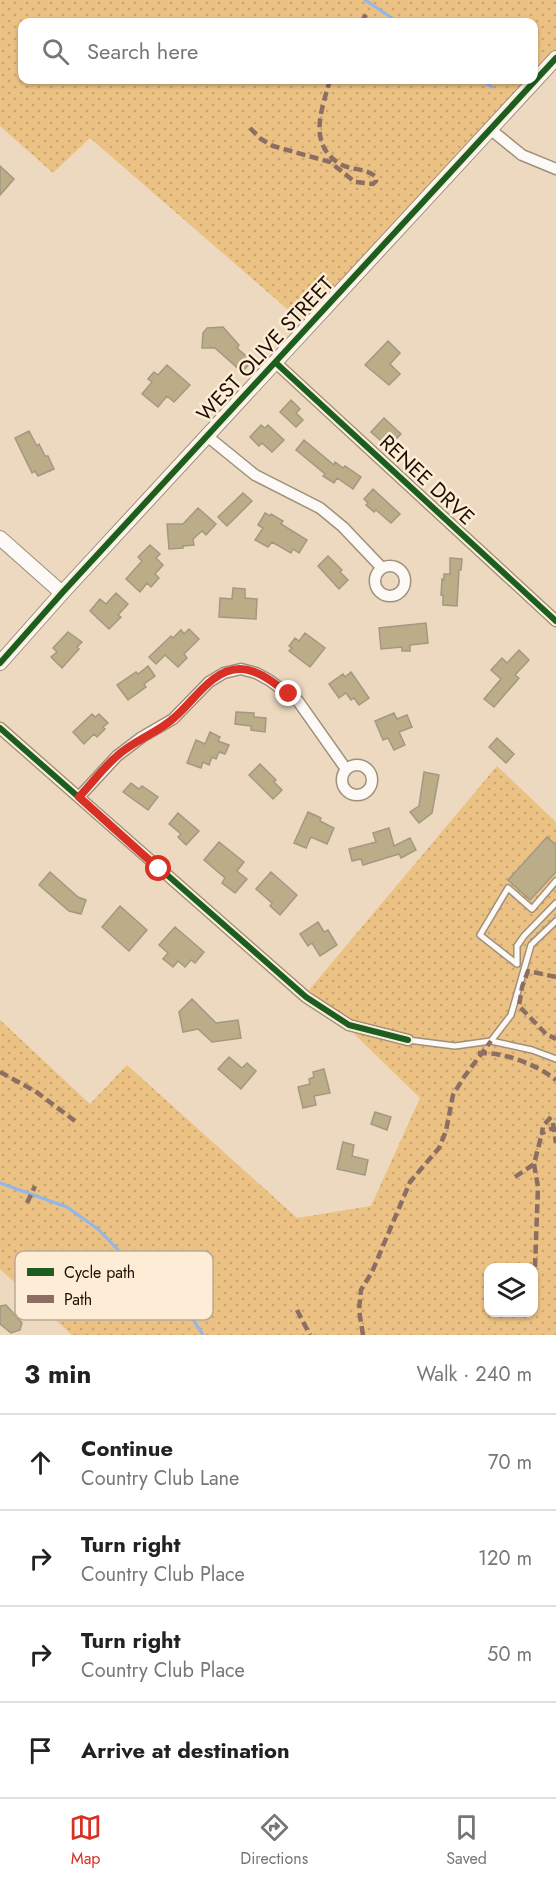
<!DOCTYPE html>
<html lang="en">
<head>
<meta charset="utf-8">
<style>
	:root { --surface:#fff; --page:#f6f6f6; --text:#222; --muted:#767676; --line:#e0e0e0; --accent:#d93025 }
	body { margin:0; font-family:Jost,sans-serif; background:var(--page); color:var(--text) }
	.controls { position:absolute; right:18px; bottom:18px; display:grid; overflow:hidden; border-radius:12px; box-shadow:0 2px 4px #0004 }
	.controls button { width:54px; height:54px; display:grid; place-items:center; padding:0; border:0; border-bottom:2px solid var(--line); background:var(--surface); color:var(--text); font:30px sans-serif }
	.stop { position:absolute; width:18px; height:18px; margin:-14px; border:4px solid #d93025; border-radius:50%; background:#fff }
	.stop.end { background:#d93025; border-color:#fff; box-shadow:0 2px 6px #0008 }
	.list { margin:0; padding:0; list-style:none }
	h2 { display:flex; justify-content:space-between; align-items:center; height:78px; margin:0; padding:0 24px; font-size:26px }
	h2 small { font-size:20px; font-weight:400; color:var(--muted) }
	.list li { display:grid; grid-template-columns:39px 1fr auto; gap:18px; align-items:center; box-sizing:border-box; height:96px; padding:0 24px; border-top:2px solid var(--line) }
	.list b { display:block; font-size:22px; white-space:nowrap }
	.list p { margin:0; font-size:20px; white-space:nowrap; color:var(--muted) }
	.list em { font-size:20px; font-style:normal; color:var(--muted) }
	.icon { flex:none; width:33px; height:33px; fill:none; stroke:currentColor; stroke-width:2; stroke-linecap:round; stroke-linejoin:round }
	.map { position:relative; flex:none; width:556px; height:1335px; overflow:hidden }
	.search { position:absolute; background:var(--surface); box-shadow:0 2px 4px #0004; left:18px; right:18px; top:18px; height:66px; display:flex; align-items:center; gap:15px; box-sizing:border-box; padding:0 21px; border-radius:12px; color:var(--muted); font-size:22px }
	.sheet { height:462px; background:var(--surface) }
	nav { display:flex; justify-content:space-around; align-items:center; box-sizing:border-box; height:84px; border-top:2px solid var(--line); background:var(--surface); font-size:16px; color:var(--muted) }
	nav a { display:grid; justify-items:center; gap:3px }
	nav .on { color:var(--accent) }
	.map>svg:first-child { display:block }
	.grass { fill:url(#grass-dots); fill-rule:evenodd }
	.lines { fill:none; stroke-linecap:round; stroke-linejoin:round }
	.stream { stroke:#8fb7eb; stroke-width:3 }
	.building { fill:#bbad88; stroke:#a49881; stroke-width:1.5 }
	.service-casing { stroke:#9f907a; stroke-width:8 }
	.minor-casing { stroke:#9f907a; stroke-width:13 }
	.tertiary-casing { stroke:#9f907a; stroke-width:16 }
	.service { stroke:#fcf9f6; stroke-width:5 }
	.minor { stroke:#fcf9f6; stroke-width:10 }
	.tertiary { stroke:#fcf9f6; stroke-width:14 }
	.quiet { stroke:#8d6e63; stroke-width:4.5; stroke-dasharray:9 4.5; stroke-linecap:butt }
	.cycleway-casing { stroke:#fdecd6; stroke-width:10 }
	.cycleway { stroke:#1b5e20; stroke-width:6 }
	.route { stroke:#d93025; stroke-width:8 }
	.labels { text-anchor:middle; stroke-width:5; stroke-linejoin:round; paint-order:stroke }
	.street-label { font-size:21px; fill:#1c0e00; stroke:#fdecd6 }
	.key { fill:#fdecd6; stroke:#baa996; stroke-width:1.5 }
	.key-label { font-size:16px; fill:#1c0e00 }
</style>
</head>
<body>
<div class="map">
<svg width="556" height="1335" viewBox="0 0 556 1335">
	<defs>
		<pattern id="grass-dots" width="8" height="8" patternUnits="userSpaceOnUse" patternTransform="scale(1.5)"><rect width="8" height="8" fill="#ebc184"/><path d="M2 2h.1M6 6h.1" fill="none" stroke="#c9a570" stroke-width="1.8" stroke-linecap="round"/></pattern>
	</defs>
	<rect width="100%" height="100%" fill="#ecd9c0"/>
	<path class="grass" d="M0,0H556V58L308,327L90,138L53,173L0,126ZM22,22H534V80H22Z
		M497,766L556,822V1335H72L0,1269V1020L90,1104L127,1065L297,1218L371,1206L420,1098L309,990ZM488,1268H534V1312H488Z"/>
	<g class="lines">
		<path class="stream" d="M365,0L398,22
			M481,80L492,87
			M0,1183L67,1207L98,1229L122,1254L154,1278L194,1321L203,1335"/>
	</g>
	<path class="building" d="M0,166L14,179L0,195Z
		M223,327L239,345L237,348L252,361L242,372L215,348H202L203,333L207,328Z
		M388,341L400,353L390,364L400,374L389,385L365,365Z
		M167,365L190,385L174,402L167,396L158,407L142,394L152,382L148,379L154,372L158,375Z
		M291,400L300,409L296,413L303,420L296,427L280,412Z
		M384,418L401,434L388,447L371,432Z
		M261,425L265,428L268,425L284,440L272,452L262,443L259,446L250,437Z
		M29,431L37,446L39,444L45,456H48L54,469L38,476L35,471L32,473L15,438Z
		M304,440L334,465L335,462L343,468L345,466L361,477L353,489L337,478L334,483L323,476L325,474L296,450Z
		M373,489L400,514L391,523L376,510L374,512L366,505L368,503L364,499Z
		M243,493L252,501L227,526L218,517Z
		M198,508L216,524L206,535L202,531L193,539L194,545L183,546V548L169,549L167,524H183Z
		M265,513L270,516L271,514L283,521L281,524L307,540L299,553L293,549L291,553L272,542L268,547L255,540L263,528L258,525Z
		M150,545L160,554L156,558L163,565L155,574L159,578L151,587L147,583L140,592L126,579L142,561L138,557Z
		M328,556L342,570L340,572L348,580L339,589L318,566Z
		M450,558L462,559L461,570H459L457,606L443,605V595H441L442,579L444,580V574H450Z
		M233,588L245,589V598L257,599L256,619L219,617L220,598L232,599Z
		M116,593L128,604L118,615L121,617L109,629L90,611L100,599L106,604Z
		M426,623L428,643L410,645V651H402V647L381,649L379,628Z
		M189,629L199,639L184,654L187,658L178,667L165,655L156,664L149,657L171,636L173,638L181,630L184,634Z
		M68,632L82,642L77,647L79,649L62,668L51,657L57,652L53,648Z
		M305,633L325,648L310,667L289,651L292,648L289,646L295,638L299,641Z
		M519,650L529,660L515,675L519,678L494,707L484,699L501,679L491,670L502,658L507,663Z
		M148,666L155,676L144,684L146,687L128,700L117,685L136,672L138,674Z
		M351,672L369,698L359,705L354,698L351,700L346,693L339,698L329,684L343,674L345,677Z
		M236,712L254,713V717L266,718L265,732L251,730V726L235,724Z
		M394,713L397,719L407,715L412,727L399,732L405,745L394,750L388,738L383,740L375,721Z
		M92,714L95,717L99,714L108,723L103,727L105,729L97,737L94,734L84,744L73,732Z
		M210,732L220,737L218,741L229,745L225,754L219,752L216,759L212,757L209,765L203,762L201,768L187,763L196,740L205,744Z
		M497,738L514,754L506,763L489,747Z
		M260,764L276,780L274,782L282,790L273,799L249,775Z
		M424,772L439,775L432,813L419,823L410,812L419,806Z
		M131,783L139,789L142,786L158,797L148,810L123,792Z
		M308,812L321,818L320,821L334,828L327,844L311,837L306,848L294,843Z
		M178,813L199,831L186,845L178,837L181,834L169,824Z
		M389,828L394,846L410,838L416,850L401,858L399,854L363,865L361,859L352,861L349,849L376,842L373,833Z
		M547,837L556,845V872L530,900L508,880Z
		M219,842L244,862L237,871L247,879L235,893L222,883L225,878L204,860Z
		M50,872L78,897L86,900L81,914L69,911L39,885Z
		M271,872L297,895L280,915L270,906L272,903L256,889Z
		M120,906L147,930L129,951L102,927Z
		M318,922L324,932L328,930L337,945L320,956L312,943L308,946L300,934Z
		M175,927L204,952L195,963L191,960L185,967L178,961L173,967L163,959L168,953L159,945Z
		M192,999L216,1023L238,1020L241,1038L212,1042L198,1029L183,1032L179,1012Z
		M229,1057L242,1068L247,1063L256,1071L241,1089L218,1069Z
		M324,1069L330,1093L314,1096L316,1105L303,1108L298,1087L310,1084L309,1079L314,1077L313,1072Z
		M375,1112L391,1117L387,1130L371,1124Z
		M343,1142L354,1145L352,1156L368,1160L365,1175L337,1169Z
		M6,1305L22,1323L20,1330L11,1333L0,1324V1306Z"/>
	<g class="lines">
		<g class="service-casing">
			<path id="service" d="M517,964L480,935L508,888L532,909L556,881
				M517,964V946L524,936L556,903
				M408,1040L455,1046L491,1041L532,1050L556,1059
				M491,1041L511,1015L531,945L556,921"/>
		</g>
		<g class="minor-casing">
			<path id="minor" d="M490,129L522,155L556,169
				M276,363L556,621
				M207,436L255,475L320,508L343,527L382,568
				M375 581a15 15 0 1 1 30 0a15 15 0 1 1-30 0Z
				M0,728L306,997L349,1025L408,1040
				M342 780a15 15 0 1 1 30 0a15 15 0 1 1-30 0Z
				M79,797L117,756L142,737L173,719L209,682L224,673L241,669L256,673L269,680L298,701L346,769"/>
		</g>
		<g class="tertiary-casing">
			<path id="tertiary" d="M0,538L62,593
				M0,663L62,593L556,58"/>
		</g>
		<use href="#service" class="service"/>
		<use href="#minor" class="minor"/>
		<use href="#tertiary" class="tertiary"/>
		<path class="quiet" d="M361,22L368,12
			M250,128L261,139L273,146L330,162L355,182L373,184L376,181L375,176C364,168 351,170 340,164C307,144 322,109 330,80
			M556,977L528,971L522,987L519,1006L546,1034L556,1039
			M478,1053C504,1052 536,1064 556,1080
			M0,1072L35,1091L75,1121
			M551,1117L543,1126L542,1133L553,1128
			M553,1123L556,1143
			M534,1164L538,1187L534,1293
			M515,1177L534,1164L542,1133
			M27,1203L35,1186
			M166,1297L172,1291
			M297,1310L310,1335
			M363,1335L359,1310L361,1290L372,1272L410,1182L439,1148L446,1131L453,1095L464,1077L491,1041"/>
		<g class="cycleway-casing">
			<path id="cycleway" d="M276,363L556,621
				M0,663L62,593L556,58
				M0,728L306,997L349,1025L408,1040"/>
		</g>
		<use href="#cycleway" class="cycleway"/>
	</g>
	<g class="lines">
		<path class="route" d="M159,869L79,797C92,783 103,768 117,756C134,740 158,733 175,717C194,701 212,669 240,669C258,669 275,684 289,694"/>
	</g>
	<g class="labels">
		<g class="street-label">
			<text transform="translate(265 349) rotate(-47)" y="7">WEST OLIVE STREET</text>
			<text transform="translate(427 480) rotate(43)" y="7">RENEE DRVE</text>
		</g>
	</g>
	<rect x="15" y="1251" width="198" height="69" rx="9" class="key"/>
	<rect x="27" y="1268" width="27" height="8" fill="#1b5e20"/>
	<rect x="27" y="1295" width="27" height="8" fill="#8d6e63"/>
	<g class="key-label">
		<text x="64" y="1278">Cycle path</text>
		<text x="64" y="1305">Path</text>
	</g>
</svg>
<div class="controls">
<button><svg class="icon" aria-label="layers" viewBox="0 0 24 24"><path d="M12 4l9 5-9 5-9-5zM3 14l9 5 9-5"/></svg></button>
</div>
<div class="stop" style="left:159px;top:869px"></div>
<div class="stop end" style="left:289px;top:694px"></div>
<div class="search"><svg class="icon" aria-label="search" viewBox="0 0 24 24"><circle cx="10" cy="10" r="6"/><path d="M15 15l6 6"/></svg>Search here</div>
</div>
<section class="sheet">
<h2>3 min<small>Walk · 240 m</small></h2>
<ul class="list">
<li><svg class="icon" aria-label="ahead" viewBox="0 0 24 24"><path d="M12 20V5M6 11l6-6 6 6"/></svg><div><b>Continue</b><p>Country Club Lane</p></div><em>70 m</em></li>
<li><svg class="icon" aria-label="right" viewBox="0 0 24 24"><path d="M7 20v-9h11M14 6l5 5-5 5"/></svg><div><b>Turn right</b><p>Country Club Place</p></div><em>120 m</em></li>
<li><svg class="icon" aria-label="right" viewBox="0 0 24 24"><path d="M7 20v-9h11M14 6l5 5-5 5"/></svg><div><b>Turn right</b><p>Country Club Place</p></div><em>50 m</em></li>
<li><svg class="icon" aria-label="arrive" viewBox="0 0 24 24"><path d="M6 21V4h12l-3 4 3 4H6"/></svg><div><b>Arrive at destination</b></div></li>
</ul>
</section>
<nav>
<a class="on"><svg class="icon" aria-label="map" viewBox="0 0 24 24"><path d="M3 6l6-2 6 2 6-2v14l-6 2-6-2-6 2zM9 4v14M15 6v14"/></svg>Map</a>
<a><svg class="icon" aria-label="directions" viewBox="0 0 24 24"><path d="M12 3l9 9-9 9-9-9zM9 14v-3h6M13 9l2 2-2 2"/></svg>Directions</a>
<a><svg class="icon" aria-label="saved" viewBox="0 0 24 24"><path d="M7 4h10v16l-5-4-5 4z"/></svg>Saved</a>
</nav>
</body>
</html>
